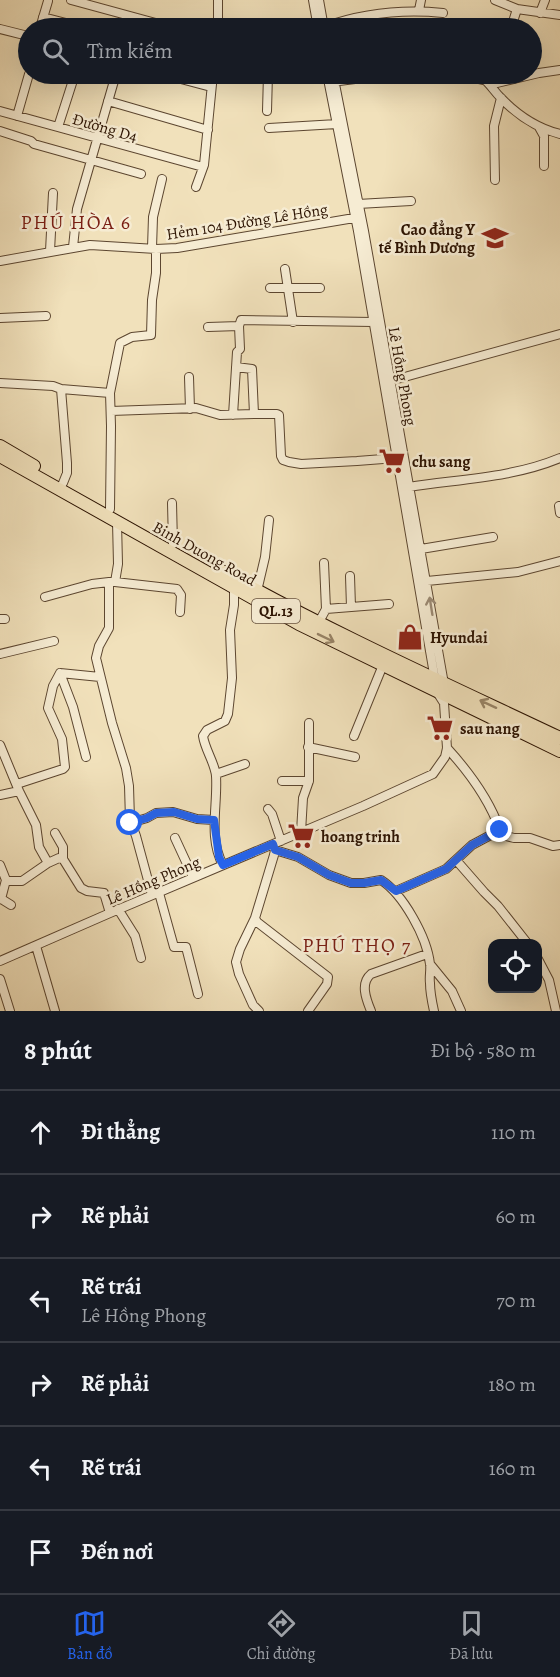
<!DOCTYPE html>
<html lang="vi">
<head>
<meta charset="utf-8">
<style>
	:root { --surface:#171b24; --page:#242831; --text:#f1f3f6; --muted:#9ea1a6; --line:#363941; --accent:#2563eb }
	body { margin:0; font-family:Alegreya,serif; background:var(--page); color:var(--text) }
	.controls { position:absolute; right:18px; bottom:18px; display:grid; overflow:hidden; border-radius:12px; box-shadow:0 6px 24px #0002 }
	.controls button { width:54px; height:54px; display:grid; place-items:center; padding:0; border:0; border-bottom:2px solid var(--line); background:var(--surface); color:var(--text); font:30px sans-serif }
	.stop { position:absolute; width:18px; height:18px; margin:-14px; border:4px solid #2563eb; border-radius:50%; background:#fff }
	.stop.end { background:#2563eb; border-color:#fff; box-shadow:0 2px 6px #0008 }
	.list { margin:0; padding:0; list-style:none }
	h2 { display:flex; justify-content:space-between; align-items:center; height:78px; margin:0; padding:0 24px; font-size:26px }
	h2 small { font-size:20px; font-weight:400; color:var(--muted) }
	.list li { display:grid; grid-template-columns:39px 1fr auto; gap:18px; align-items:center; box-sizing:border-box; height:84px; padding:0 24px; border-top:2px solid var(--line) }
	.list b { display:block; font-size:22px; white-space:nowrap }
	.list p { margin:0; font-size:20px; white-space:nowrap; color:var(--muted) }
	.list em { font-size:20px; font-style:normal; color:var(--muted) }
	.icon { flex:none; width:33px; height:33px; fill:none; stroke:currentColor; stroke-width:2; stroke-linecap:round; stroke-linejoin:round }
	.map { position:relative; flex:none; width:560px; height:1011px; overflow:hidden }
	.search { position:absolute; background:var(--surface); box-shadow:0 6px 24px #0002; left:18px; right:18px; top:18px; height:66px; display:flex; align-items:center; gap:15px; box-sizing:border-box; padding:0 21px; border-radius:33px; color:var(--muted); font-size:22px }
	.sheet { height:582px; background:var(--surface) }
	nav { display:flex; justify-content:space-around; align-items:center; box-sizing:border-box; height:84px; border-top:2px solid var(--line); background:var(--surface); font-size:16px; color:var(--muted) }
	nav a { display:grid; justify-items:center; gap:3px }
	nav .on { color:var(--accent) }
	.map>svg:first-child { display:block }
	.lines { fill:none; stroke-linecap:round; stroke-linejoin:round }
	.minor-casing { stroke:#5c4630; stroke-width:10 }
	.highway-casing { stroke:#2b1201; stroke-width:14 }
	.minor { stroke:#f6ecd3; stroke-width:8 }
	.highway { stroke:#f1e1bb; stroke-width:12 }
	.oneway { stroke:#9b8a74 }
	.oneway2 { stroke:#988467 }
	.route { stroke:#2563eb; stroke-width:8 }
	.labels { text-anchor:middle; stroke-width:5; stroke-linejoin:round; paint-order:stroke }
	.shield { fill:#f6ecd3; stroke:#685340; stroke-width:1.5 }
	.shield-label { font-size:15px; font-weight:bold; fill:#2b1201 }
	.street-label { font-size:16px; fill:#2b1201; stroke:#f6ecd3 }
	.poi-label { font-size:16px; font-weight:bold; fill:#2b1201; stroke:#f6ecd3; text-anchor:start }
	.quarter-label { font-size:20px; letter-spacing:1.5px; fill:#7a1f14; stroke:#f6ecd3 }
</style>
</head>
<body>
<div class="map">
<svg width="560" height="1011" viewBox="0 0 560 1011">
	<rect width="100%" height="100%" fill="#f1e1bb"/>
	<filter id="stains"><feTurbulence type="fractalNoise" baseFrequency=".00333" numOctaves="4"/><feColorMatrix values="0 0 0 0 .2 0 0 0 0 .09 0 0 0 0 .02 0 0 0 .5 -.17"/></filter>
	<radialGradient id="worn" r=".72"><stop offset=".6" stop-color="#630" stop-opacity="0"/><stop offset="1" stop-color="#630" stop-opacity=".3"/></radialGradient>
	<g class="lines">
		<g class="minor-casing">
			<path id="minor" d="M71,0L174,28
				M218,0V28
				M313,0L318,28
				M319,0L324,28
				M495,0L517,9
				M419,10L421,0
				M540,13L545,0
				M43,17L85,28
				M324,27C363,13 402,9 443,13
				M40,28L48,1
				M511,28L517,9L560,15
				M0,29L28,36
				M162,74L211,87
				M327,74L358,231L435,680
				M333,74L364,231L444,684
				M457,74L497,83L539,73L560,70
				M331,82L395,74
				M487,82C492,87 495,92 500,97C517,115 536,128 560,134
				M497,83L500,74
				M108,101L208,130
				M0,111L203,167
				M267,111L268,74
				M17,116L29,74
				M58,127L75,74
				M539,127L544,136V166
				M269,128L337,124
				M0,131L31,141L34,144L141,174
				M495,180L494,126L501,98
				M196,187L204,165L213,74
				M358,204L411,201
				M73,247L77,209L116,74
				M152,248L153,217L162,179
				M50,251L53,193
				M0,261L90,245L156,249L177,248L360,217
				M285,269L293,322
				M270,288H320
				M0,318L46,316
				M239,326L241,320L373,322
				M208,327L239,326L240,349L237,352L233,415
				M236,367L252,369L254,414H277L279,415L281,456L283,460L289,462L301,464L357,461L396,458
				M189,377L190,409
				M390,381L560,334
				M0,383L53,386L61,389
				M111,411L196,408L220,415L254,414
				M63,483L67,473V463L61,389L110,393
				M409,487C460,479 512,478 560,458
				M172,503L173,544
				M559,506L560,513
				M110,509L111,426L110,393L120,343L132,337L151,335L152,300L156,273V249
				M117,522L118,564L115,582H109V628L99,646L96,658L112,723L126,768L129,786L130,820L136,836L152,895
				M421,549L493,537
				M324,563L326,609
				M350,576L351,607
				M427,581L518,572L560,561
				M115,582L177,589L181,595L180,612
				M257,591L265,557L269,520
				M45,597L92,584L109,582
				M0,619H5
				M319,622L326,609L389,604
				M0,654L54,641
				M354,736L383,665
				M0,745L19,791L36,825L39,847L48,863L59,858L63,859L81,888L87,891L104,893L110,913
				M308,747L355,757
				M86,757L73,707L60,673L100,677
				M216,774L245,764
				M282,781H309
				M17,784L63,769L65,767L62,739L48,708L53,686L60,673
				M0,795L19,791
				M268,809L272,814L281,841
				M130,823L147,818L156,813L173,812L197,819L214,820
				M500,830L506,836L514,838H530L553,846L560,845
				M301,832L303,798L309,781V723
				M55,833L63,847V859
				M175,838L193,877
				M273,846L275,850L274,855L255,918L257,922L328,977L327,984L308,1011
				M275,850L298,857L329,875L351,883H364L381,880C403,894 427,937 430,964C431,970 429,977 430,983C430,992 432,1002 434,1011
				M456,860L484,892L498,906L528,944
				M0,865L6,880L1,899
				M223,865C208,838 218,805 216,776C215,763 205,750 203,736L207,730L225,721L228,714L232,678L230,630L234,605V588
				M6,881H22L48,863
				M396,891L446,869L472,845L500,830C489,799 469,772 447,748
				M159,893L174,947H186L198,994
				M0,899L3,900L11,905
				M118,909L135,936L141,958
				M255,918L240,949L236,962L239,974L253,1005L259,1011
				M36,946L55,1011
				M538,959L549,980L556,1011
				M0,961L110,913L363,806L433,774L445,757L447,748L444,703L437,692
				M430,964L452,991L461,1011
				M0,979L10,1011
				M371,1011C366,999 360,983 371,974L427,954"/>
		</g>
		<g class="highway-casing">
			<path id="highway" d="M0,446L34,466
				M0,456L299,624L560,751
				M220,570C330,632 446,684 560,738"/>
		</g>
		<use href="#minor" class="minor"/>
		<use href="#highway" class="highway"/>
	</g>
	<defs><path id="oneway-shaft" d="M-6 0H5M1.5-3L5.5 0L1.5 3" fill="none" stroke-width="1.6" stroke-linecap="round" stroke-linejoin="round" transform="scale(1.5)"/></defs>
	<use class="oneway" href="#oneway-shaft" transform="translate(431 606) rotate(-99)"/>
	<g class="oneway2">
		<use href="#oneway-shaft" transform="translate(326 638) rotate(26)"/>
		<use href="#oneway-shaft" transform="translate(488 704) rotate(-155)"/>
	</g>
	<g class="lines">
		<path class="route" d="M130,823L147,818L156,813L174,812L197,819L214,820L219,857L223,865L273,844L275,850L298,857L329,875L351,883H364L381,880L396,891L446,869L472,845L500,830"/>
	</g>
	<defs>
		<g id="university-bare" transform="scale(2.07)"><path d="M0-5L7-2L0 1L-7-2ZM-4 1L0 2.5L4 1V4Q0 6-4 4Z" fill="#8f2418" stroke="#f6ecd3" stroke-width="2.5" paint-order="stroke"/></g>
		<g id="supermarket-bare" transform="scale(2.07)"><path d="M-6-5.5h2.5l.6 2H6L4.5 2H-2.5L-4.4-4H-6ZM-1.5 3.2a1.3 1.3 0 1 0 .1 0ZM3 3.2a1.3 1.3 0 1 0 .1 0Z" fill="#8f2418" stroke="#f6ecd3" stroke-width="2.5" paint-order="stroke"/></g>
		<g id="shop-bare" transform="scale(2.07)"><path d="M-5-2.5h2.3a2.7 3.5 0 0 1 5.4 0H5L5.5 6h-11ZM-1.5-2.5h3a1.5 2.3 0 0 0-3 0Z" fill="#8f2418" stroke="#f6ecd3" stroke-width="2.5" paint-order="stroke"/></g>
	</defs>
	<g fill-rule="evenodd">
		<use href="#university-bare" x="495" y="238"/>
		<use href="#supermarket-bare" x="392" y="461"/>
		<use href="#shop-bare" x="410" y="637"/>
		<use href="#supermarket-bare" x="440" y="728"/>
		<use href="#supermarket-bare" x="301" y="836"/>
	</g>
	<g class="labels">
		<rect class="shield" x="252" y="599" width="48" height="24" rx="4.5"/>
		<g class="shield-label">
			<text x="276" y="616">QL.13</text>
		</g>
		<g class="street-label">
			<text transform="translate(105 127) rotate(16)" y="6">Đường D4</text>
			<text transform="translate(247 221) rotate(-9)" y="6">Hẻm 104 Đường Lê Hồng</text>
			<text transform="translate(403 376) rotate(80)" y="6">Lê Hồng Phong</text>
			<text transform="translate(205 553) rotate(29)" y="6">Binh Duong Road</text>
			<text transform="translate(153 880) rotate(-23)" y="6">Lê Hồng Phong</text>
		</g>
		<g class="poi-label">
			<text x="475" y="235" text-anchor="end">Cao đẳng Y<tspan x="475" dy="18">tế Bình Dương</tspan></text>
			<text x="412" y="467">chu sang</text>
			<text x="430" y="643">Hyundai</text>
			<text x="460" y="734">sau nang</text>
			<text x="321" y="842">hoang trinh</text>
		</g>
		<g class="quarter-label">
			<text x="76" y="229">PHÚ HÒA 6</text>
			<text x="357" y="952">PHÚ THỌ 7</text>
		</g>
	</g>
	<rect width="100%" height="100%" filter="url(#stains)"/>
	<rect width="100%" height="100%" fill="url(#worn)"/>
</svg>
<div class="controls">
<button><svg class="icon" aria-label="locate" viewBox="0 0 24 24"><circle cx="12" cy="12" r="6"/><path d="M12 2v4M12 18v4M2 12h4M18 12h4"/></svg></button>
</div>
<div class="stop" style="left:130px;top:823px"></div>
<div class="stop end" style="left:500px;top:830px"></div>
<div class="search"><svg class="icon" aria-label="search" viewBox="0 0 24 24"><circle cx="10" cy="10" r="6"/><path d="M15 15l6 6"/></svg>Tìm kiếm</div>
</div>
<section class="sheet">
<h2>8 phút<small>Đi bộ · 580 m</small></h2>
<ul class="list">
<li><svg class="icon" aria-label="ahead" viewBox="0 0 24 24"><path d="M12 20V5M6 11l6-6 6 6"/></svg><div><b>Đi thẳng</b></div><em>110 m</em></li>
<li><svg class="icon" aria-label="right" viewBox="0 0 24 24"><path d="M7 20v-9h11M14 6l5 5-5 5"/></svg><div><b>Rẽ phải</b></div><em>60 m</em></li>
<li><svg class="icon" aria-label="left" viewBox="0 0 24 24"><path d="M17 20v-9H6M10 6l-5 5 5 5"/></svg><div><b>Rẽ trái</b><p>Lê Hồng Phong</p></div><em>70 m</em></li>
<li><svg class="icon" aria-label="right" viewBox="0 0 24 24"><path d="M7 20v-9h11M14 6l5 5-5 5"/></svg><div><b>Rẽ phải</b></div><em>180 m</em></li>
<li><svg class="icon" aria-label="left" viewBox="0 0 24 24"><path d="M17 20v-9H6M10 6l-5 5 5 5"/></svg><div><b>Rẽ trái</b></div><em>160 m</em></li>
<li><svg class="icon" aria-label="arrive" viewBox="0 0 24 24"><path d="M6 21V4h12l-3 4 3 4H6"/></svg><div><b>Đến nơi</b></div></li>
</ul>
</section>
<nav>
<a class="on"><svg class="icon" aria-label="map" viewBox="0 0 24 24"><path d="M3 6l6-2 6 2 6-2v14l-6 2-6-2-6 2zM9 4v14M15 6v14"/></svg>Bản đồ</a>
<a><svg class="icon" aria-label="directions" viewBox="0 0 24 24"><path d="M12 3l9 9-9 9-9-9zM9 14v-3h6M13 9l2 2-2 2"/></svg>Chỉ đường</a>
<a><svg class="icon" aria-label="saved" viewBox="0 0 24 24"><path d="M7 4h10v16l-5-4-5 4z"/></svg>Đã lưu</a>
</nav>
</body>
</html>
